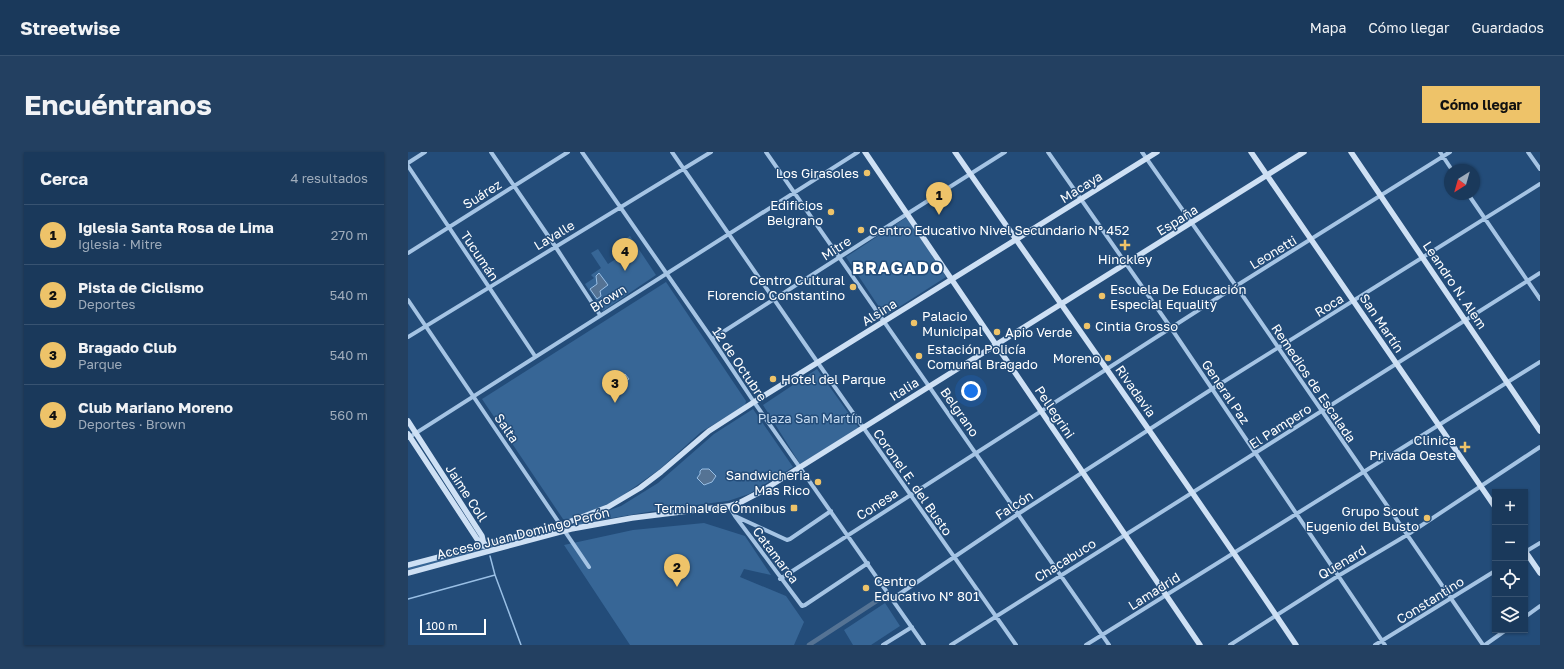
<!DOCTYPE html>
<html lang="es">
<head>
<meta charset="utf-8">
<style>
	:root { --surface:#1a395b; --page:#234061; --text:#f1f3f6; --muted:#9facbb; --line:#385371; --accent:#eec369 }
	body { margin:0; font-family:"Golos Text",sans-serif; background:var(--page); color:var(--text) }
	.controls { position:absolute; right:12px; bottom:12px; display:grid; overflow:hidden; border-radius:0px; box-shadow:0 1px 3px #0004 }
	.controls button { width:36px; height:36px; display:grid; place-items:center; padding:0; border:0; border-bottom:1px solid var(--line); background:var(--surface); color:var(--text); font:20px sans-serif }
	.compass { position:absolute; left:1036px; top:12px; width:36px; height:36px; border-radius:50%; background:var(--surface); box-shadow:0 1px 3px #0004; rotate:217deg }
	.scale { position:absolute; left:12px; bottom:10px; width:66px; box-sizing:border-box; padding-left:4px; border:2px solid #fff; border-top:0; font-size:11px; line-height:14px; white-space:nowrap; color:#fff; -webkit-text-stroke:3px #234c79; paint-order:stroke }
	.you { position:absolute; left:563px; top:239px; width:14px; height:14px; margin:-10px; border:3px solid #fff; border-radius:50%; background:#1a73e8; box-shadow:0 0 0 6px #1a73e833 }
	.badge { display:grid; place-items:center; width:26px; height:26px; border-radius:50%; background:var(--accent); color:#111; font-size:13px; font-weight:700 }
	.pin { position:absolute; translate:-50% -33px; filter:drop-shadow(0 1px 2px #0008) }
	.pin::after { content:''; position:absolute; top:21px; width:14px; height:12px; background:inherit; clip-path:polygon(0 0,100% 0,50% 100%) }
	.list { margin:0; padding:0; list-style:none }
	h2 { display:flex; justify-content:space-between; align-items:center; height:52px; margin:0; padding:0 16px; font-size:17px }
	h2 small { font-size:13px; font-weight:400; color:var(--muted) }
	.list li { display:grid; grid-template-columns:26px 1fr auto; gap:12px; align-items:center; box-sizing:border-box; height:60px; padding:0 16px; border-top:1px solid var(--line) }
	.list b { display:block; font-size:15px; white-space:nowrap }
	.list p { margin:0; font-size:13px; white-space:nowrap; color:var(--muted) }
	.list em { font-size:13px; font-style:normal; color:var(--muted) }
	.icon { flex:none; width:22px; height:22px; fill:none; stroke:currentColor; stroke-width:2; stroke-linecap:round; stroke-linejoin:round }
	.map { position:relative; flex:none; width:1132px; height:493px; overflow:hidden; border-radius:0px }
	header { display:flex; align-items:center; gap:24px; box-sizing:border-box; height:56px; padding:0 20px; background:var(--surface); border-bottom:1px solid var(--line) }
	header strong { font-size:19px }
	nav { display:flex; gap:22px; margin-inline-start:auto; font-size:14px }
	.intro { display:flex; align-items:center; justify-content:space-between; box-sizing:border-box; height:96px; padding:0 24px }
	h1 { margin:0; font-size:28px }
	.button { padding:10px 18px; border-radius:0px; background:var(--accent); color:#111; font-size:14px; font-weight:700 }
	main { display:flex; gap:24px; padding:0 24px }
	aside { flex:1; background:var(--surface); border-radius:0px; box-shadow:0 1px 3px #0004 }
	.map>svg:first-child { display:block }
	.green { fill:#376696 }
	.water { fill:#557394; stroke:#99bfe5 }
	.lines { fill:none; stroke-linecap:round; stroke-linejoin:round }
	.stream { stroke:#99bfe5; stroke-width:1.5 }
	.canal { stroke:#557394; stroke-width:4.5 }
	.street { stroke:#a5c4e4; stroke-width:4 }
	.secondary { stroke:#cee0f4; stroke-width:5.5 }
	.poi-dot { fill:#eec369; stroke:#234c79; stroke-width:1.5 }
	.labels { text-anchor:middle; stroke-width:3; stroke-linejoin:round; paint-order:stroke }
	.poi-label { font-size:13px; fill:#fff; stroke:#234c79; text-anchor:end }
	.street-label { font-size:13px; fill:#fff; stroke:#234c79 }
	.park-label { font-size:13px; fill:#c8ddf3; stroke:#234c79 }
	.district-label { font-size:17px; font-weight:bold; letter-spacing:1px; fill:#fff; stroke:#234c79 }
</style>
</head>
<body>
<header>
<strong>Streetwise</strong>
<nav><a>Mapa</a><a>Cómo llegar</a><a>Guardados</a></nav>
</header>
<div class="intro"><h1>Encuéntranos</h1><a class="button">Cómo llegar</a></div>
<main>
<aside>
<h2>Cerca<small>4 resultados</small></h2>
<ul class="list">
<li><span class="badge">1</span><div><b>Iglesia Santa Rosa de Lima</b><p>Iglesia · Mitre</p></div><em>270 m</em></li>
<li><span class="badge">2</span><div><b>Pista de Ciclismo</b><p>Deportes</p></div><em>540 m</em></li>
<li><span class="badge">3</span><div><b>Bragado Club</b><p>Parque</p></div><em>540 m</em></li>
<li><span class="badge">4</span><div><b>Club Mariano Moreno</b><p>Deportes · Brown</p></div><em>560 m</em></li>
</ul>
</aside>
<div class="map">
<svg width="1132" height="493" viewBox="0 0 1132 493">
	<rect width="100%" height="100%" fill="#234c79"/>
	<path class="green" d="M499,65L538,125L477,164L438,105Z
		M222,84L248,123L195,159L177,132L186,126L183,123L193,116L183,101L190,97L200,112L214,103L207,94Z
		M258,130L338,249L337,254L293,280L252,317L207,349L161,369L155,367L74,247Z
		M409,217L451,276L392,312L355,253Z
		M345,257L385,315L341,342L320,349L264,356L198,367L167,375L165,374L166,371L213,354L250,331L306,282Z
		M296,371L337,384L363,423L336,417L332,425L378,444L396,470L386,493H222L156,393L225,378Z
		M149,377L150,379L0,418V415Z
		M477,451L492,474L463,493H445L436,478Z"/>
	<path class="water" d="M191,121L200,133L192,139L193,144L189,147L182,137L189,132L188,124Z
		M217,222L221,227L209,235L210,237L207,239L201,230L204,228L206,230Z
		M294,317H301L308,324L304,330L296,333L289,326L292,322V319Z"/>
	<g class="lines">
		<path class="stream" d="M82,404L87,423L113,493
			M0,447L87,423"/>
		<path class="canal" d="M401,493L470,448"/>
		<path class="street" d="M83,0L147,94L192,163
			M174,0L304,187L346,250L516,493
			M264,0L410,211L608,493
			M358,0L701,493
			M640,0L763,176L977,493
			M734,0L828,134L1075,493
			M1032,0L1044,18
			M1120,0L1132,17
			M0,11L17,0
			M0,14L127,204
			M1060,42L1132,147
			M0,101L160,0
			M0,148L181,415
			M0,185L303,0
			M304,187L499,62L597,0
			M0,286L450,0
			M321,354L327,364L379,388L382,387L423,359
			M327,364L394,454L397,453L460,411
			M1117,400L1132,391
			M372,427L828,134L1042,0
			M484,447L610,362L804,237L1132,32
			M1117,465L1132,454
			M475,493L504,475
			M543,493L1132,121
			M678,493L1132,210
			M822,493L930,424L999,383L1132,295
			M967,493L1087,419
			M1077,493L1098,478"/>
		<path class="secondary" d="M457,0L792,493
			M547,0C661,164 777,327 888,493
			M843,0L1087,355
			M943,0L1132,279
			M0,269L74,384L76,393
			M0,282L69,387L76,394
			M1117,399L1132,421
			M0,413L153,373L200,355L232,336L253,320L301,279L346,250L749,0
			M0,421L163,377L224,366L321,354L333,350L354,339L896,0"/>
	</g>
	<g class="poi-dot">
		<circle cx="459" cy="21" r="4"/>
		<circle cx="423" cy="60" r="4"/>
		<circle cx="453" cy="78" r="4"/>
		<path d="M715 87h4v4h4v4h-4v4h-4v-4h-4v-4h4z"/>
		<circle cx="445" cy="135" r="4"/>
		<circle cx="694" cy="144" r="4"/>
		<circle cx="506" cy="171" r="4"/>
		<circle cx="679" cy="174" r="4"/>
		<circle cx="589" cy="180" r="4"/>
		<circle cx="511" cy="204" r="4"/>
		<circle cx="700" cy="206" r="4"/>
		<circle cx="365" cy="227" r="4"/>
		<path d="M1055 289h4v4h4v4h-4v4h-4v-4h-4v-4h4z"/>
		<circle cx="410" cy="330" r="4"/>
		<rect x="382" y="352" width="8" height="8" rx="2"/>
		<circle cx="1019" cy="366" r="4"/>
		<circle cx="458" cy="436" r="4"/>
	</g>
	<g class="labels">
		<g class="poi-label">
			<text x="451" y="26">Los Girasoles</text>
			<text x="415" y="58">Edificios<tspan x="415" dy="15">Belgrano</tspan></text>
			<text x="461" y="83" text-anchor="start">Centro Educativo Nivel Secundario Nº 452</text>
			<text x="717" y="112" text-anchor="middle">Hinckley</text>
			<text x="437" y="133">Centro Cultural<tspan x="437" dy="15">Florencio Constantino</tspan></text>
			<text x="702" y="142" text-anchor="start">Escuela De Educación<tspan x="702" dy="15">Especial Equality</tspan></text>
			<text x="514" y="169" text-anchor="start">Palacio<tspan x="514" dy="15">Municipal</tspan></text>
			<text x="687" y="179" text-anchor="start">Cintia Grosso</text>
			<text x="597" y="185" text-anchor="start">Apio Verde</text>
			<text x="519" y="202" text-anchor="start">Estación Policía<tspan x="519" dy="15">Comunal Bragado</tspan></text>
			<text x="692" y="211">Moreno</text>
			<text x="373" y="232" text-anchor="start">Hotel del Parque</text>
			<text x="1048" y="293">Clinica<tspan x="1048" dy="15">Privada Oeste</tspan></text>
			<text x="402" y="328">Sandwicheria<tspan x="402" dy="15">Mas Rico</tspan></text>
			<text x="378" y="361">Terminal de Ómnibus</text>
			<text x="1011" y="364">Grupo Scout<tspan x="1011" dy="15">Eugenio del Busto</tspan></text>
			<text x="466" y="434" text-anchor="start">Centro<tspan x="466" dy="15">Educativo N° 801</tspan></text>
		</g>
		<g class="street-label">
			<text transform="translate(673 35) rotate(-32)" y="5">Macaya</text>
			<text transform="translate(74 42) rotate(-32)" y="5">Suárez</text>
			<text transform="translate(769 68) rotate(-32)" y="5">España</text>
			<text transform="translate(146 83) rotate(-31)" y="5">Lavalle</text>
			<text transform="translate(428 96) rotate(-33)" y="5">Mitre</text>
			<text transform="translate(865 100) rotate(-31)" y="5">Leonetti</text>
			<text transform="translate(72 104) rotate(56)" y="5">Tucumán</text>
			<text transform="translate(1047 133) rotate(56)" y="5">Leandro N. Alem</text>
			<text transform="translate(200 146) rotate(-32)" y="5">Brown</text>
			<text transform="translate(921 153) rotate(-32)" y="5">Roca</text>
			<text transform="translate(471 160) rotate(-32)" y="5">Alsina</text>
			<text transform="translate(974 171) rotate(56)" y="5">San Martín</text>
			<text transform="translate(332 212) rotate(56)" y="5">12 de Octubre</text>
			<text transform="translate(906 231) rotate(56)" y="5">Remedios de Escalada</text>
			<text transform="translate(496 237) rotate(-32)" y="5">Italia</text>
			<text transform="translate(728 239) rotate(55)" y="5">Rivadavia</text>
			<text transform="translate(818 240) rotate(56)" y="5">General Paz</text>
			<text transform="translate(552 260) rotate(55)" y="5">Belgrano</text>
			<text transform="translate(647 260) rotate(56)" y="5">Pellegrini</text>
			<text transform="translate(872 274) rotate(-33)" y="5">El Pampero</text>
			<text transform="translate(99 276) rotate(56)" y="5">Salta</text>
			<text transform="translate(505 330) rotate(55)" y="5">Coronel E. del Busto</text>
			<text transform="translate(59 341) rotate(57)" y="5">Jaime Coll</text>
			<text transform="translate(469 352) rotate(-33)" y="5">Conesa</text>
			<text transform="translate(606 353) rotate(-33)" y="5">Falcón</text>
			<text transform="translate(115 381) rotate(-14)" y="5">Acceso Juan Domingo Perón</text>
			<text transform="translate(368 403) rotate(53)" y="5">Catamarca</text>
			<text transform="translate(657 408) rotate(-32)" y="5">Chacabuco</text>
			<text transform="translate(934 410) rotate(-31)" y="5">Quenard</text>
			<text transform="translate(746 439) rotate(-32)" y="5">Lamadrid</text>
			<text transform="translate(1022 448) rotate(-32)" y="5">Constantino</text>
		</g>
		<g class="park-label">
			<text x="402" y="271">Plaza San Martín</text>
		</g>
		<g class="district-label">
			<text x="490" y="122">BRAGADO</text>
		</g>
	</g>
</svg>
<div class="controls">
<button>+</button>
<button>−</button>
<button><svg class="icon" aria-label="locate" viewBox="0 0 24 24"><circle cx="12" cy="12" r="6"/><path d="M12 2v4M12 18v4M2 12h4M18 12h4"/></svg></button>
<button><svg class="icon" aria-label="layers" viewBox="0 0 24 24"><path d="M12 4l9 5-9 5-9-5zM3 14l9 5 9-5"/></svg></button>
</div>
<svg class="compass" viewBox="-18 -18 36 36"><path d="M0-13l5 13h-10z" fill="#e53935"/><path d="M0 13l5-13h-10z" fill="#9facbb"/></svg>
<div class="scale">100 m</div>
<div class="you"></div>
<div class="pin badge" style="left:531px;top:63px">1</div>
<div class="pin badge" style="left:269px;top:435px">2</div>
<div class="pin badge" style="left:207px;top:251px">3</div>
<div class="pin badge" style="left:217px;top:119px">4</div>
</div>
</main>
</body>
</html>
